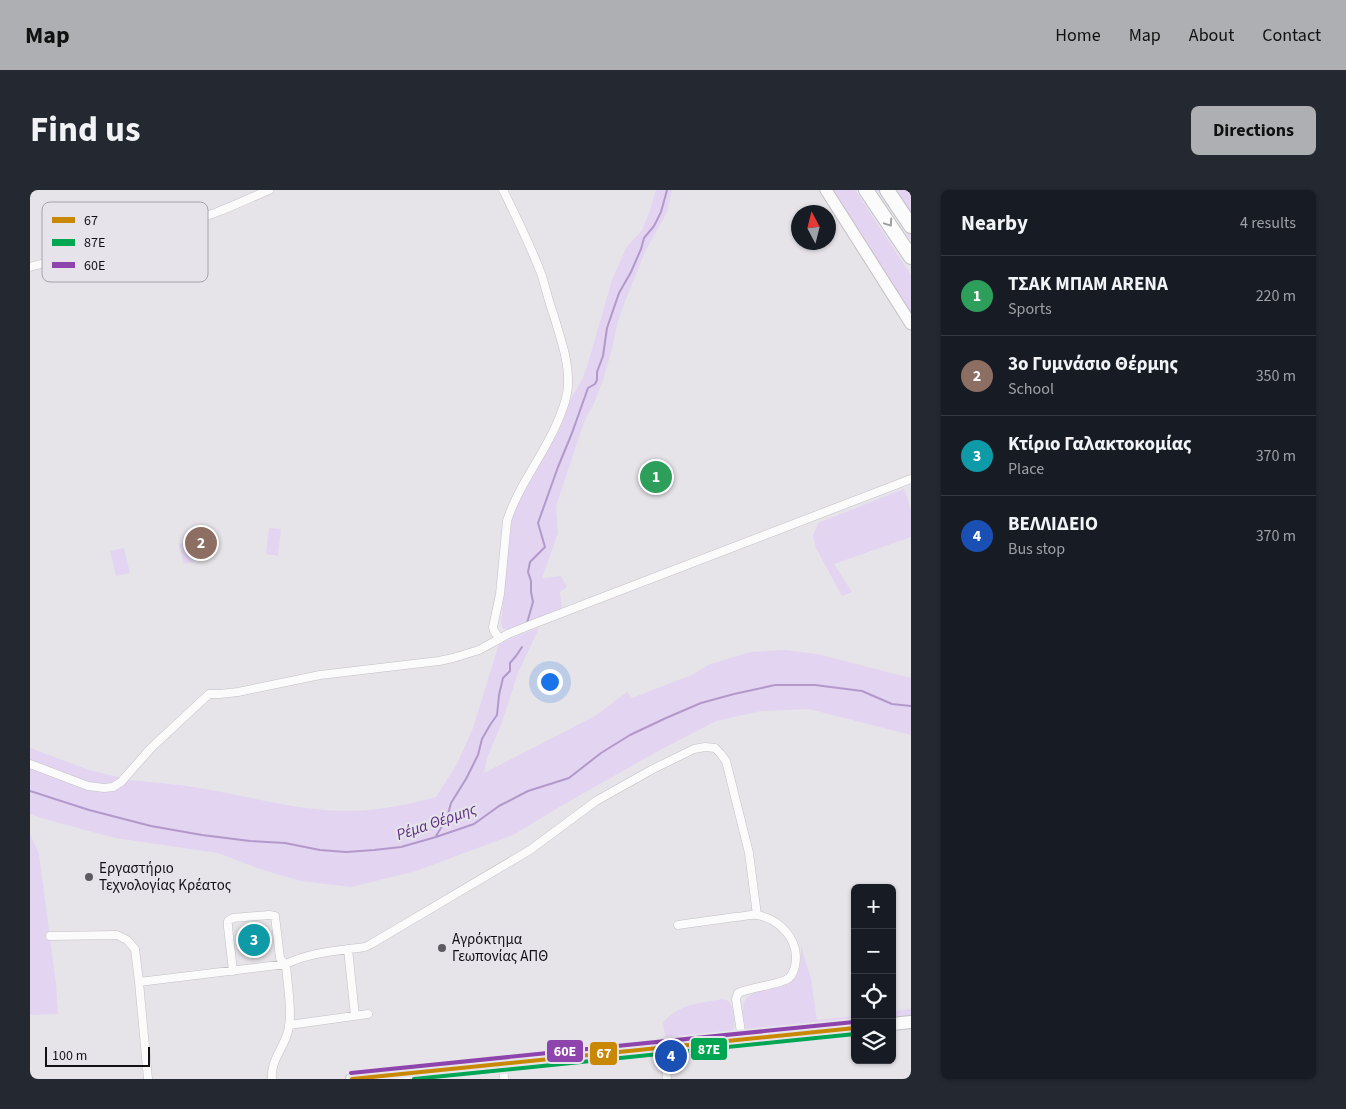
<!DOCTYPE html>
<html lang="en">
<head>
<meta charset="utf-8">
<style>
	:root { --surface:#171b24; --page:#242831; --text:#f1f3f6; --muted:#9ea1a6; --line:#363941; --accent:#aeafb2 }
	body { margin:0; font-family:"Source Sans 3",sans-serif; background:var(--page); color:var(--text) }
	.controls { position:absolute; right:15px; bottom:15px; display:grid; overflow:hidden; border-radius:8px; box-shadow:0 1px 4px #0004 }
	.controls button { width:45px; height:45px; display:grid; place-items:center; padding:0; border:0; border-bottom:1px solid var(--line); background:var(--surface); color:var(--text); font:25px sans-serif }
	.compass { position:absolute; left:761px; top:15px; width:45px; height:45px; border-radius:50%; background:var(--surface); box-shadow:0 1px 4px #0004; rotate:353deg }
	.scale { position:absolute; left:15px; bottom:12px; width:105px; box-sizing:border-box; padding-left:5px; border:2px solid #121114; border-top:0; font-size:14px; line-height:18px; white-space:nowrap; color:#121114; -webkit-text-stroke:4px #e6e3ea; paint-order:stroke }
	.you { position:absolute; left:519px; top:491px; width:18px; height:18px; margin:-12px; border:4px solid #fff; border-radius:50%; background:#1a73e8; box-shadow:0 0 0 8px #1a73e833 }
	.badge { display:grid; place-items:center; width:32px; height:32px; border-radius:50%; background:var(--accent); color:#fff; font-size:16px; font-weight:700 }
	.pin { position:absolute; translate:-50% -50%; border:2px solid #fff; box-shadow:0 1px 5px #0006 }
	.list { margin:0; padding:0; list-style:none }
	h2 { display:flex; justify-content:space-between; align-items:center; height:65px; margin:0; padding:0 20px; font-size:21px }
	h2 small { font-size:16px; font-weight:400; color:var(--muted) }
	.list li { display:grid; grid-template-columns:32px 1fr auto; gap:15px; align-items:center; box-sizing:border-box; height:80px; padding:0 20px; border-top:1px solid var(--line) }
	.list b { display:block; font-size:19px; white-space:nowrap }
	.list p { margin:0; font-size:16px; white-space:nowrap; color:var(--muted) }
	.list em { font-size:16px; font-style:normal; color:var(--muted) }
	.icon { flex:none; width:28px; height:28px; fill:none; stroke:currentColor; stroke-width:2; stroke-linecap:round; stroke-linejoin:round }
	.map { position:relative; flex:none; width:881px; height:889px; overflow:hidden; border-radius:8px }
	header { display:flex; align-items:center; gap:30px; box-sizing:border-box; height:70px; padding:0 25px; background:var(--accent); color:#111 }
	header strong { font-size:24px }
	nav { display:flex; gap:28px; margin-inline-start:auto; font-size:18px }
	.intro { display:flex; align-items:center; justify-content:space-between; box-sizing:border-box; height:120px; padding:0 30px }
	h1 { margin:0; font-size:35px }
	.button { padding:12px 22px; border-radius:8px; background:var(--accent); color:#111; font-size:18px; font-weight:700 }
	main { display:flex; gap:30px; padding:0 30px }
	aside { flex:1; background:var(--surface); border-radius:8px; box-shadow:0 1px 4px #0004 }
	.map>svg:first-child { display:block }
	.green { fill:#e3d4f2 }
	.lines { fill:none; stroke-linecap:round; stroke-linejoin:round }
	.stream { stroke:#b299ca; stroke-width:2 }
	.street-casing { stroke:#c2c0c4; stroke-width:9 }
	.secondary-casing { stroke:#c2c0c4; stroke-width:13 }
	.primary-casing { stroke:#c2c0c4; stroke-width:14 }
	.highway-casing { stroke:#c2c0c4; stroke-width:16 }
	.street { stroke:#fbfbfc; stroke-width:8 }
	.secondary { stroke:#fbfbfc; stroke-width:11 }
	.primary { stroke:#fbfbfc; stroke-width:12 }
	.highway { stroke:#fbfbfc; stroke-width:14 }
	.bus-1-casing { stroke:#e6e3ea; stroke-width:8 }
	.bus-2-casing { stroke:#e6e3ea; stroke-width:8 }
	.bus-3-casing { stroke:#e6e3ea; stroke-width:8 }
	.bus-1 { stroke:#c98804; stroke-width:4 }
	.bus-2 { stroke:#00a651; stroke-width:4 }
	.bus-3 { stroke:#8e44ad; stroke-width:4 }
	.oneway { stroke:#9e9d9f }
	.poi-dot { fill:#5c5b5f; stroke:#e6e3ea; stroke-width:2 }
	.labels { text-anchor:middle; stroke-width:4.5; stroke-linejoin:round; paint-order:stroke }
	.poi-label { font-size:15px; fill:#121114; stroke:#e6e3ea; text-anchor:start }
	.water-label { font-size:16px; font-style:italic; fill:#5c2e80; stroke:#e6e3ea }
	.key { fill:#e6e3ea; stroke:#a6a4aa; stroke-width:1 }
	.key-label { font-size:14px; fill:#121114 }
	.line-badge { stroke:#e6e3ea; stroke-width:2 }
	.badge-label { font-size:14px; text-anchor:middle; font-weight:bold; fill:#fff }
</style>
</head>
<body>
<header>
<strong>Map</strong>
<nav><a>Home</a><a>Map</a><a>About</a><a>Contact</a></nav>
</header>
<div class="intro"><h1>Find us</h1><a class="button">Directions</a></div>
<main>
<div class="map">
<svg width="881" height="889" viewBox="0 0 881 889">
	<rect width="100%" height="100%" fill="#e6e4e9"/>
	<path class="green" d="M626,0H642L637,22L615,62L596,109L588,131L582,159L573,190L563,216L557,225L551,241L526,316L528,343L512,388L531,386L537,397L530,402L532,420L486,441L472,438L471,432L482,327L486,316L530,239L541,208L552,190L557,177L582,90L596,58L612,40L619,23Z
		M799,0H825L881,85V130Z
		M847,0H852L881,43V50Z
		M864,0H879L881,4V26Z
		M874,299L881,319V347L804,374L822,402L812,406L786,358L783,346L788,333Z
		M239,338L251,339L248,366L236,364Z
		M159,352L163,372L154,374L149,354Z
		M94,358L100,383L86,386L80,361Z
		M509,438L488,483L471,535L457,568L454,583L565,526L597,502L602,508L664,484L678,475L720,462L755,460L787,464L881,488V545L779,519L731,521L686,531L630,560L531,616L483,645L386,681L321,697L271,691L230,679L188,663L85,648L11,628L0,624V578C19,586 70,608 88,598C92,597 94,593 97,590C121,592 145,594 169,598C224,607 282,625 338,620C361,618 384,613 406,607L427,574L443,538L469,454L489,445Z
		M0,558L59,580L92,588C88,591 83,594 78,595C59,598 19,579 0,572Z
		M0,644L9,664L26,794L28,824L0,825Z
		M771,756L781,789L787,830L825,826V833L719,843C714,838 714,831 713,825C709,794 744,804 761,792C772,783 771,769 771,756Z
		M693,809L699,811C704,821 706,829 703,840L699,843L636,850L633,833C648,814 670,813 693,809Z
		M881,819V826L862,829V821Z"/>
	<g class="lines">
		<path class="stream" d="M497,433L503,412L501,402V391L498,382L500,372L515,357L508,333L528,277L542,243L558,198L565,194L567,190V182L573,166L577,138L589,103L601,82L611,59L614,48L624,36L631,22L637,0
			M0,601L59,620L121,636L172,645L220,651L255,653L290,660L316,662L344,660L371,657L406,647L444,634L469,616L498,601L539,588L571,563L600,545L636,528L671,513L704,504L745,495H785L832,501L862,514L881,516
			M406,646L417,628L421,613L436,589L448,565L452,549L460,535L467,525L469,505L473,488L480,481V473L486,466L492,457"/>
		<g class="street-casing">
			<path id="street" d="M0,77C61,61 122,45 182,24C201,17 220,8 239,0
				M470,449L464,441L463,437L470,404L477,331C488,296 513,266 527,233C533,219 539,204 538,189C538,168 530,147 524,126C519,113 516,99 512,86C501,57 487,28 473,0
				M0,574L58,596L74,598L83,597L91,592L121,558L179,504H190L208,502L290,485L409,471L423,468L449,460L478,444L503,434L881,289
				M648,735C667,732 686,730 705,727C712,727 721,724 727,725C745,728 761,742 765,759C767,768 766,781 759,788C750,795 720,797 708,803L706,809L712,849
				M20,746L87,745L97,750L105,759L109,792L118,889
				M318,759L325,826
				M203,781L198,737V731L203,728L239,725L245,726L250,768L252,771L256,774C257,793 263,823 258,841C254,858 240,871 242,889
				M109,792L256,774C280,762 308,761 335,757L341,754L500,660L566,611L623,579L664,559L675,557L685,558L690,563L696,571L719,663L727,725
				M259,835L338,824
				M634,857L637,889
				M473,873L474,889"/>
		</g>
		<g class="secondary-casing">
			<path id="secondary" d="M796,0L881,134"/>
		</g>
		<g class="primary-casing">
			<path id="primary" d="M862,834L881,832
				M322,889L825,838"/>
		</g>
		<g class="highway-casing">
			<path id="highway" d="M836,0L881,67
				M857,0L881,36"/>
		</g>
		<use href="#street" class="street"/>
		<use href="#secondary" class="secondary"/>
		<use href="#primary" class="primary"/>
		<use href="#highway" class="highway"/>
		<g class="bus-1-casing">
			<path id="bus-1" d="M322,889L825,838"/>
		</g>
		<g class="bus-2-casing">
			<path id="bus-2" d="M384,889L825,844"/>
		</g>
		<g class="bus-3-casing">
			<path id="bus-3" d="M321,883L824,832"/>
		</g>
		<use href="#bus-1" class="bus-1"/>
		<use href="#bus-2" class="bus-2"/>
		<use href="#bus-3" class="bus-3"/>
	</g>
	<defs><path id="oneway-chevron" d="M-2-3.5L2.5 0L-2 3.5" fill="none" stroke-width="1.6" stroke-linecap="round" stroke-linejoin="round" transform="scale(1.25)"/></defs>
	<use class="oneway" href="#oneway-chevron" transform="translate(859 33) rotate(56)"/>
	<g class="poi-dot">
		<circle cx="59" cy="687" r="5"/>
		<circle cx="412" cy="758" r="5"/>
	</g>
	<g class="labels">
		<g class="poi-label">
			<text x="69" y="683">Εργαστήριο<tspan x="69" dy="17">Τεχνολογίας Κρέατος</tspan></text>
			<text x="422" y="754">Αγρόκτημα<tspan x="422" dy="17">Γεωπονίας ΑΠΘ</tspan></text>
		</g>
		<g class="water-label">
			<text transform="translate(406 631) rotate(-19)" y="6">Ρέμα Θέρμης</text>
		</g>
	</g>
	<rect x="12" y="12" width="166" height="80" rx="8" class="key"/>
	<rect x="22" y="27" width="23" height="6" fill="#c98804"/>
	<rect x="22" y="49" width="23" height="7" fill="#00a651"/>
	<rect x="22" y="72" width="23" height="6" fill="#8e44ad"/>
	<g class="key-label">
		<text x="54" y="35">67</text>
		<text x="54" y="57">87Ε</text>
		<text x="54" y="80">60Ε</text>
	</g>
	<g class="line-badge">
		<rect x="660" y="847" width="38" height="24" rx="5" fill="#00a651"/>
		<rect x="516" y="849" width="38" height="24" rx="5" fill="#8e44ad"/>
		<rect x="559" y="851" width="29" height="25" rx="5" fill="#c98804"/>
	</g>
	<g class="badge-label">
		<text x="679" y="864">87Ε</text>
		<text x="535" y="866">60Ε</text>
		<text x="574" y="868">67</text>
	</g>
</svg>
<div class="controls">
<button>+</button>
<button>−</button>
<button><svg class="icon" aria-label="locate" viewBox="0 0 24 24"><circle cx="12" cy="12" r="6"/><path d="M12 2v4M12 18v4M2 12h4M18 12h4"/></svg></button>
<button><svg class="icon" aria-label="layers" viewBox="0 0 24 24"><path d="M12 4l9 5-9 5-9-5zM3 14l9 5 9-5"/></svg></button>
</div>
<svg class="compass" viewBox="-18 -18 36 36"><path d="M0-13l5 13h-10z" fill="#e53935"/><path d="M0 13l5-13h-10z" fill="#9ea1a6"/></svg>
<div class="scale">100 m</div>
<div class="you"></div>
<div class="pin badge" style="left:626px;top:287px;background:#2e9e5b">1</div>
<div class="pin badge" style="left:171px;top:353px;background:#8d6e63">2</div>
<div class="pin badge" style="left:224px;top:750px;background:#0f9aa8">3</div>
<div class="pin badge" style="left:641px;top:866px;background:#1a4fb4">4</div>
</div>
<aside>
<h2>Nearby<small>4 results</small></h2>
<ul class="list">
<li><span class="badge" style="background:#2e9e5b">1</span><div><b>ΤΣΑΚ ΜΠΑΜ ARENA</b><p>Sports</p></div><em>220 m</em></li>
<li><span class="badge" style="background:#8d6e63">2</span><div><b>3ο Γυμνάσιο Θέρμης</b><p>School</p></div><em>350 m</em></li>
<li><span class="badge" style="background:#0f9aa8">3</span><div><b>Κτίριο Γαλακτοκομίας</b><p>Place</p></div><em>370 m</em></li>
<li><span class="badge" style="background:#1a4fb4">4</span><div><b>ΒΕΛΛΙΔΕΙΟ</b><p>Bus stop</p></div><em>370 m</em></li>
</ul>
</aside>
</main>
</body>
</html>
